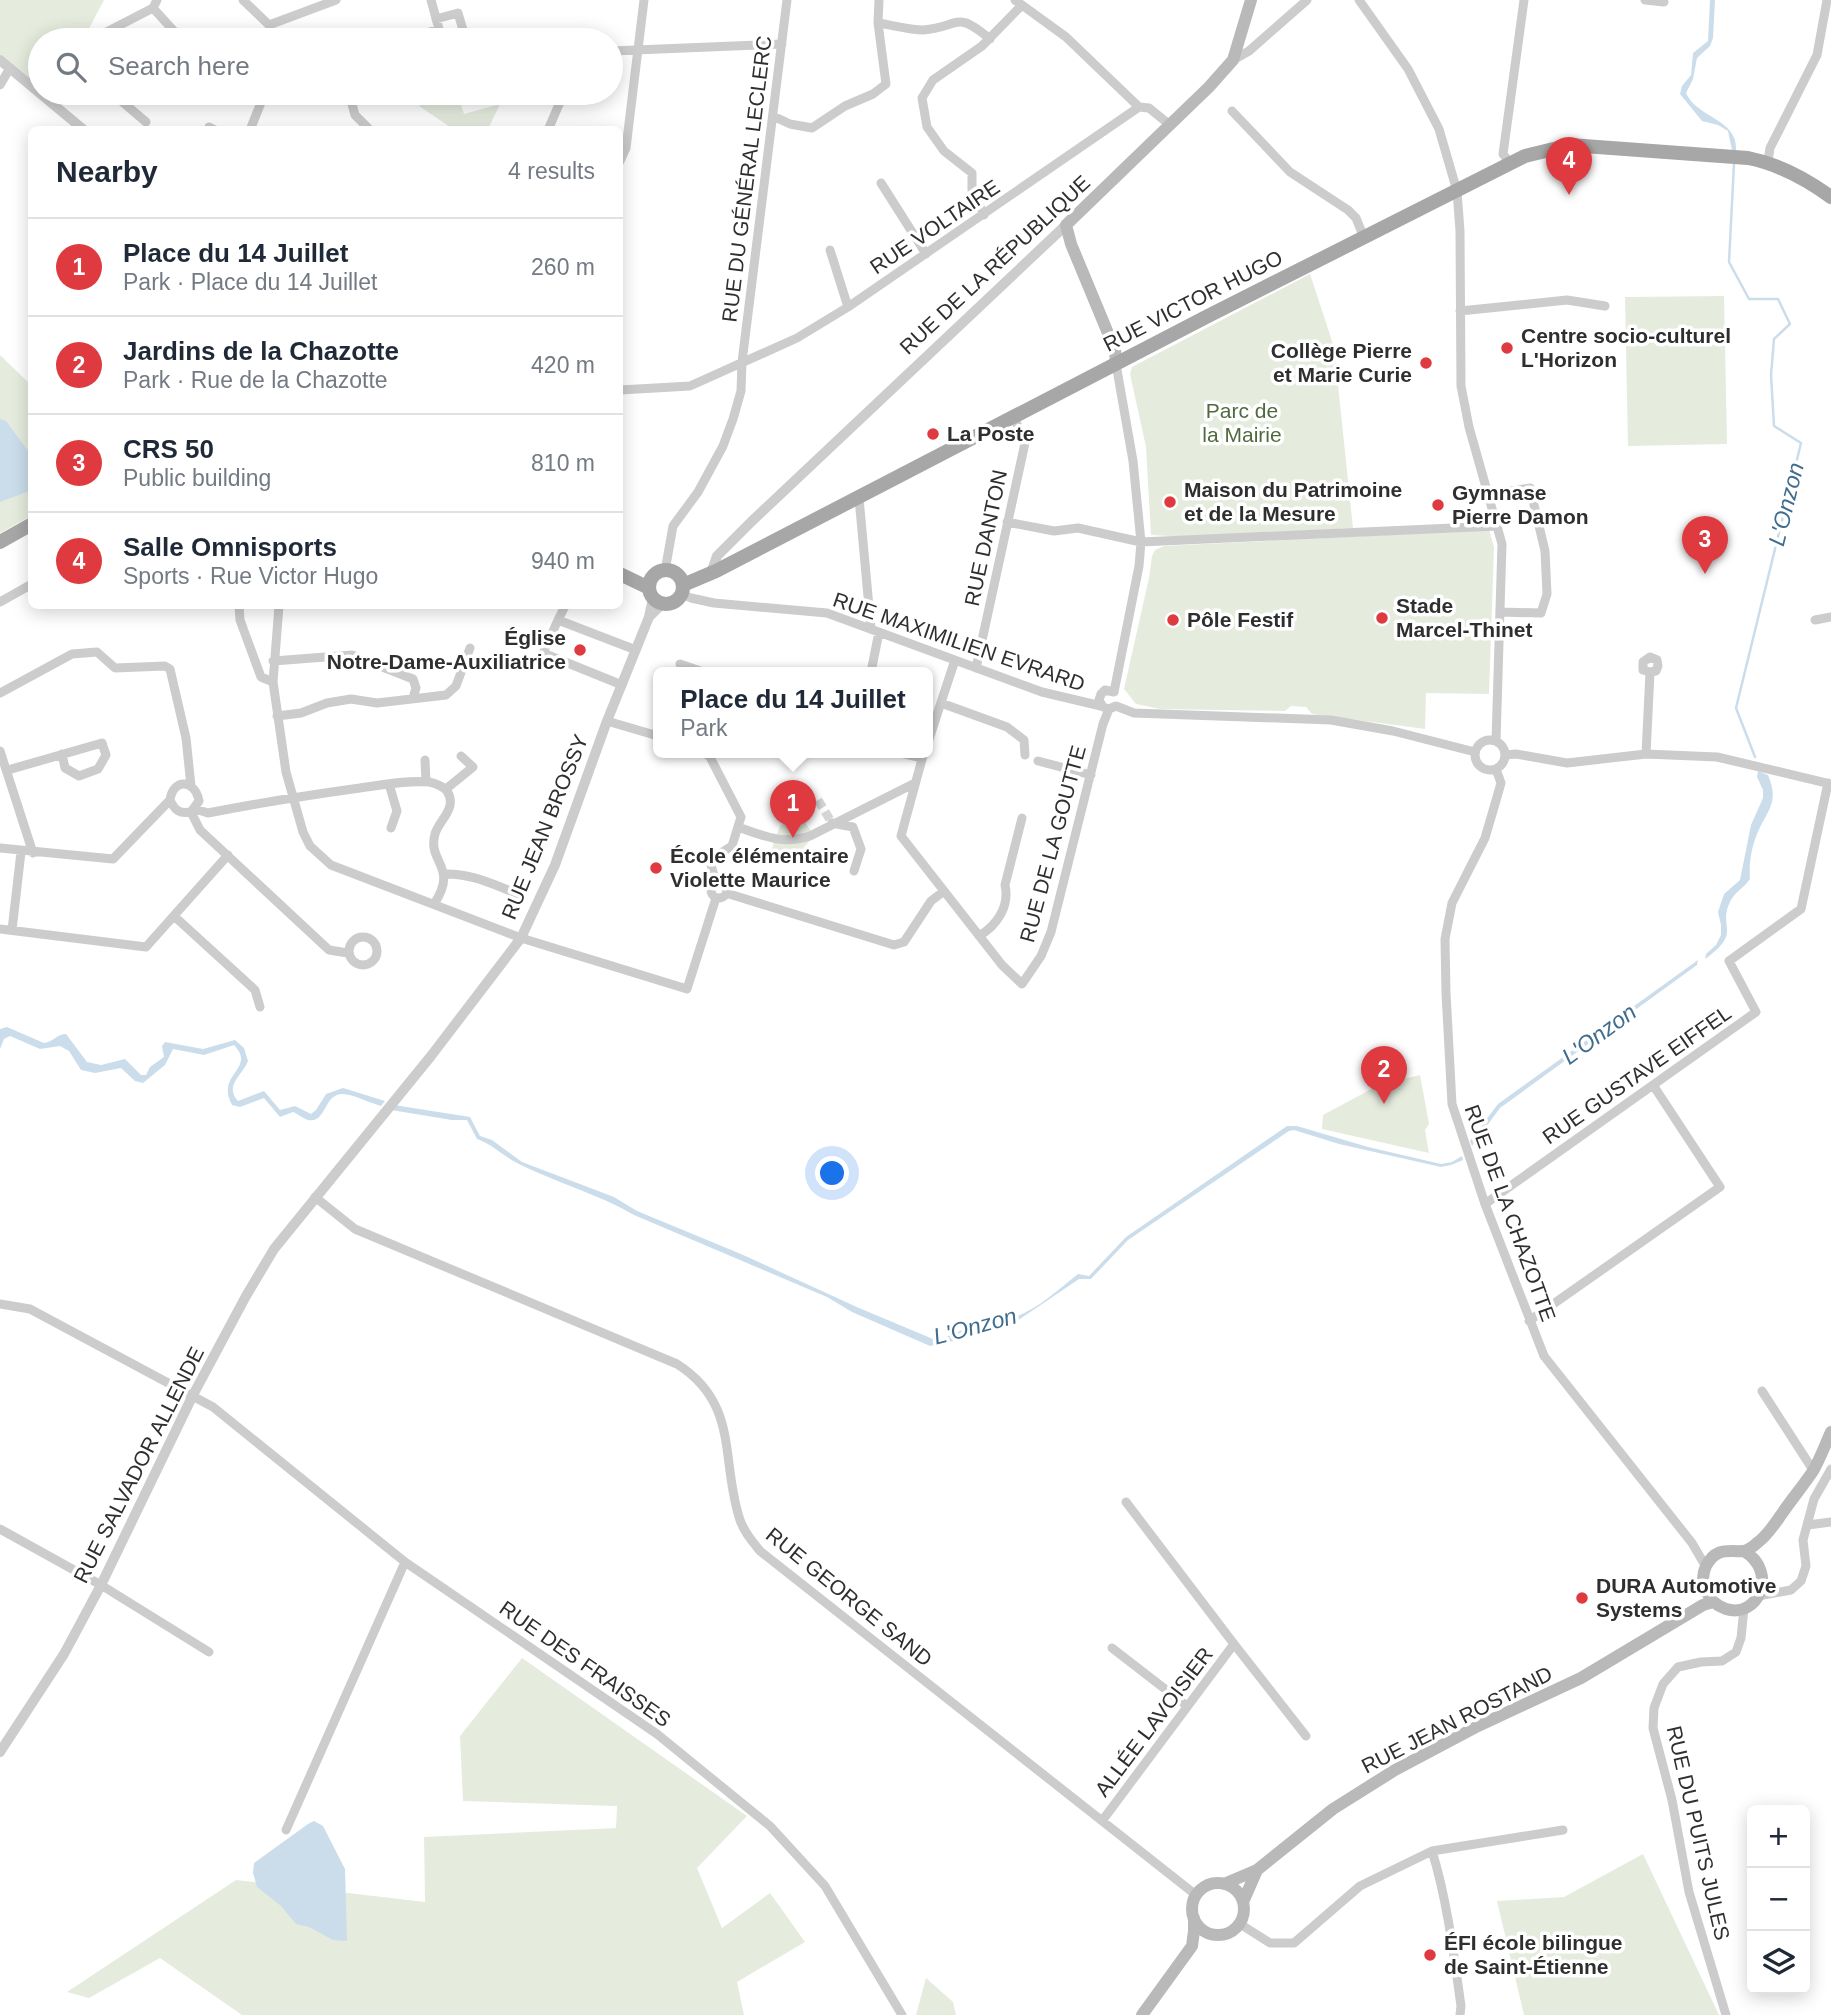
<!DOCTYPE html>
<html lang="en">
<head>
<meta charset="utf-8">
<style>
	:root { --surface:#fff; --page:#f2f2f3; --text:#1f2937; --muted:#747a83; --line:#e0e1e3; --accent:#de3a3f }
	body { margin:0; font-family:Helvetica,sans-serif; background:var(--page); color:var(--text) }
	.controls { position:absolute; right:21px; bottom:21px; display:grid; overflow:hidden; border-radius:10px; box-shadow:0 4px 18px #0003 }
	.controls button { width:63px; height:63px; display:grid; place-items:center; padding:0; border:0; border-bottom:2px solid var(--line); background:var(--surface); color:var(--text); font:35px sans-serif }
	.you { position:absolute; left:833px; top:1174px; width:24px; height:24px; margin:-18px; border:5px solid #fff; border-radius:50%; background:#1a73e8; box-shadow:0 0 0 10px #1a73e833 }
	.badge { display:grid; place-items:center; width:46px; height:46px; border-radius:50%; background:var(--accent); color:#fff; font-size:23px; font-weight:700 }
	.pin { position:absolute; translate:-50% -58px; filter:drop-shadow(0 2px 4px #0008) }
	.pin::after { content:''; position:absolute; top:37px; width:24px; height:21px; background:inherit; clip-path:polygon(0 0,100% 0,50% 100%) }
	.popup { position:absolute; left:653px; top:667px; width:280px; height:91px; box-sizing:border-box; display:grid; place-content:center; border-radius:10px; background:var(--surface); filter:drop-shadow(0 2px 5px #0005); font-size:23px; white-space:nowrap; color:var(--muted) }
	.popup b { font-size:26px; color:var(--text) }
	.popup::after { content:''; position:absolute; left:50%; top:100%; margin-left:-14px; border:14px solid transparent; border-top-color:var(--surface) }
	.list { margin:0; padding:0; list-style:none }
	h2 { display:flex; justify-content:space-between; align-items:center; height:91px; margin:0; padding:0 28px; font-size:30px }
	h2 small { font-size:23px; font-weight:400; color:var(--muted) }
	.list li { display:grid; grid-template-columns:46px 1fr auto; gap:21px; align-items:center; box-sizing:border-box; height:98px; padding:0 28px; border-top:2px solid var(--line) }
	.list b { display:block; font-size:26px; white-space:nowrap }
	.list p { margin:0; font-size:23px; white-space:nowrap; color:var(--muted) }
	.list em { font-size:23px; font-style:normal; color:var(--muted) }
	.icon { flex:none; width:38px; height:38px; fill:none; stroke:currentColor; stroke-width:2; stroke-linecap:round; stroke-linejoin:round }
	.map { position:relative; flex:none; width:1831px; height:2015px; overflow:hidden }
	.search { position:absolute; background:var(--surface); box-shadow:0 4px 18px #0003; left:28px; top:28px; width:595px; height:77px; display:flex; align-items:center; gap:18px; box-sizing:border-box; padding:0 24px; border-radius:38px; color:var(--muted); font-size:26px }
	.panel { position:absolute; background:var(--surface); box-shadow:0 4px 18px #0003; left:28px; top:126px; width:595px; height:483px; border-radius:10px }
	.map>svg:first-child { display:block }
	.green { fill:#e5ecde }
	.water { fill:#cbddeb }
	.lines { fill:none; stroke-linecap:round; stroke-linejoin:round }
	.stream { stroke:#cbddeb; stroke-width:2.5 }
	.minor-tunnel { stroke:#d5d5d5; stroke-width:9; stroke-dasharray:9 4.5; stroke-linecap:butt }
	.minor { stroke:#ccc; stroke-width:9 }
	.tertiary { stroke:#ccc; stroke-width:10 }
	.secondary { stroke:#b9b9b9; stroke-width:12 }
	.primary { stroke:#a7a7a7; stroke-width:14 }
	.poi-dot { fill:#de3a3f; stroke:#fff; stroke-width:2.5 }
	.labels { text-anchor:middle; stroke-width:7; stroke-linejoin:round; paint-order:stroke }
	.street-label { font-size:21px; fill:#2f2f2f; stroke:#fff }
	.poi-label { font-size:21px; font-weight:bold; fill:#2f2f2f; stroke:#fff; text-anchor:start }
	.park-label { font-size:21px; fill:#51693e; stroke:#fff }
	.water-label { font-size:23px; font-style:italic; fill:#406d8e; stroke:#fff }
</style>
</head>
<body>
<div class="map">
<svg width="1831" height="2015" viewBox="0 0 1831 2015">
	<rect width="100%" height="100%" fill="#fff"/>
	<path class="green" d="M0,0H104L83,40H40V85L0,61Z
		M458,95L464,114L500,104L488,129H453L419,106L423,104Z
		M1310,274L1334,347L1353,528L1188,537L1151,535L1146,447L1130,374L1132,367Z
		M1724,296L1727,444L1628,446L1625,297Z
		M0,355L32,386L31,516L0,533Z
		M1489,530L1494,547L1489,694L1426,693L1425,729L1312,714L1306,707L1291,706L1285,711L1160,709L1136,704L1124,689L1149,578L1152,556L1155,550L1164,546Z
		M793,818L803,820L815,836C805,844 804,851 792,857L777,853L772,848L780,826Z
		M1420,1075L1429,1124L1425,1130L1429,1153L1322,1129L1323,1115L1379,1085Z
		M522,1658L747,1816L697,1868L722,1928L770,1893L805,1942L737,1982L744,2015H242L160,1958L89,1998L67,1992L236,1880L425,1902L424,1837L616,1828L617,1806L463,1801L460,1736Z
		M1643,1854L1719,2015H1524L1497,1901L1564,1897Z
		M926,1978L953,2002L956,2015H916Z"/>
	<path class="water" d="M1710,0H1715L1713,38L1710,46L1697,58L1693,79L1686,93C1697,118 1738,119 1736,150H1732L1728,131L1718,125L1702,121L1680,94L1682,86L1691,75L1693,53L1708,41Z
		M0,419L6,421L31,455L32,490L0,502Z
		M1758,771L1768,775C1780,803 1767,810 1757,834C1751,849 1749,863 1750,879C1745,887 1735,892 1731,900C1716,928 1744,931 1705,959L1706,954L1716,945L1721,935V925L1718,912L1724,894L1740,880L1751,825L1763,798V790L1757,777Z
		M1698,960L1697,965L1500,1108L1472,1146L1470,1141L1498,1104Z
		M7,1027L44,1043C53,1042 57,1034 66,1034L87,1062L101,1065L125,1059L141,1075H146L150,1067L164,1057L162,1046L165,1042L203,1049L235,1040L244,1048L248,1061C242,1076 224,1085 238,1101L264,1091L280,1110L295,1106L311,1114L316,1110L326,1094L343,1088L385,1101L381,1106C369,1103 354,1094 342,1094C324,1094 326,1124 308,1120C302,1118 298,1114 293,1112L280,1117L264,1098L240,1107L232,1105C215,1074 257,1069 234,1045L204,1055L173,1049L165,1065L143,1083L135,1081L121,1068L95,1073L81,1070L69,1051L60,1046L40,1049L10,1036L4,1039L0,1049V1029Z
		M394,1105L470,1117L480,1136L492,1140L522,1162L614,1197L637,1211L741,1254L859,1308L933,1339C952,1339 965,1325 984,1322C994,1321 1005,1321 1015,1317C1038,1309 1059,1289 1078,1274L1089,1276L1126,1237L1287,1126H1297L1368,1147L1441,1164L1452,1162L1462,1156L1463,1160L1451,1165L1441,1167L1339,1144L1294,1130L1289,1131L1128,1240L1091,1279H1079L1017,1321L982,1329L962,1339L930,1346L852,1312L827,1297L634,1215C598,1194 557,1183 519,1164C504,1157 494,1145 477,1139L467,1120H452L391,1110Z
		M314,1821L323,1826L345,1869L347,1941L333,1940L309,1927L296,1924L281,1906L257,1887L253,1873L254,1863L308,1824Z"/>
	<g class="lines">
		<path class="stream" d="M1734,164L1729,262L1749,299H1778L1790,324L1774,339L1771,375L1774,426L1801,443L1736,708L1755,757"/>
		<path class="minor-tunnel" d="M818,800L832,823"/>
		<path class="minor" d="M243,0L269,25L336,0
			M431,0L442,40
			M1015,0L1066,37L1139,107L1149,108L1170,125
			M1359,0L1408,69L1439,129L1457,191L1460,231L1461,386L1469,427L1502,544L1496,741
			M1645,0L1664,2
			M153,8L182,40
			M436,19L458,13L466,40
			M878,23C892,25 909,30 923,30C961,27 954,9 990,39
			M91,40L153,8L157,0
			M405,40L439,29
			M611,51L782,44
			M1233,60L1249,51L1307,0
			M0,85L10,68
			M112,93L146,122
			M349,93L355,115L370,130
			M1232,111L1290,172L1348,210L1356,218L1364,238
			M773,116L790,124L812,128L845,106L873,94L886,84L878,23L879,0
			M208,130L209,127L215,130
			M250,130L262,100L250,95
			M548,130L560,102V93
			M620,161L626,148L644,0
			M1768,162L1770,148L1817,55L1827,0
			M1510,163L1503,154L1524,0
			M881,183L926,254
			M984,215L972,190V173L944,151L927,127L922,98L933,80L982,46L1022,5
			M830,250L848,307
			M1460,311L1567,300L1605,306
			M620,390L690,386L797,338L848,307L1139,107
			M1488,495L1530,488L1545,551L1547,594L1541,613L1500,612
			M859,498L871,629
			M1007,522L1054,531L1078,528L1141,542L1497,526
			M665,571L673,526L698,492L723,446L733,419L741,391L742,362L787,0
			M682,594L691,598L714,603L827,613L1042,692L1101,706
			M0,602L32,584
			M239,606L240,620L261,677L273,682
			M279,606L273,682L286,772L303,832L310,846L331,865L521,938L687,989L716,898
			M558,620L565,606
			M1815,620L1831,617
			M273,661L352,655L413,679L416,688L413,698
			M680,664L703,672
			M976,668L1025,443L1014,417
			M871,672L879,632
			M622,685L543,653L558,620L636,650
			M1114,692L1105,690L1101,694L1099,700L1103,707L1109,709L1116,706L1134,713L1331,720L1393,731L1475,752
			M1114,692L1139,566L1141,542L1133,461L1116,364
			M0,693L72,654L97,652L115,668L165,666L170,669L186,738L191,786
			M941,703L1007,727L1024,740L1025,755
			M277,716L301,713L327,703L351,699L377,703L446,695L456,686L470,648
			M607,721L658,736
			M1475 755a15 15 0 1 1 30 0a15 15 0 1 1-30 0Z
			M928,742L955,660
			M0,751L33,853
			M704,752L710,757L741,817L732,846L716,856L711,865L716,883
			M897,752L922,758
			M924,752L901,836L1002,965L1022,984L1041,956L1051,932L1103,724L1109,709
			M1646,754L1650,672L1656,671L1658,666L1657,660L1650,657L1643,662V670L1650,672
			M1505,755L1516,754L1567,763L1646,754L1717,757L1831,784
			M425,760L426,782
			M1038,761L1091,775
			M1496,769L1501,783L1497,797L1485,838L1452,903L1445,939L1446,993L1452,1104L1485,1204L1544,1356L1692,1543L1706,1567
			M8,770L102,743L106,755L98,769L79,776L65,768L62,754
			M389,784L397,811L391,828
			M446,789L473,767L461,756
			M195,809L208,813C259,803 309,795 360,788C383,785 406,780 429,782C435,783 444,787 447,791C458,808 439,820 435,834C427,863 459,866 434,904
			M191,812L200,830L329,950L348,953
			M832,823L853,827L861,849L854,871
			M738,827C765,836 781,845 810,836L915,783
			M0,848L113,859L170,800C173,778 195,779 199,801L191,812C180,814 175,811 170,800
			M444,874C471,873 494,885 519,894
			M711 890a8 8 0 1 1 16 0a8 8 0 1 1-16 0Z
			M726,893L894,945L904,942L931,901L944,891
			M174,916L255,990L260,1007
			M0,929L146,947L228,855
			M12,930L21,852
			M979,936C996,926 1010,907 1005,885L1022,818
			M349 951a14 14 0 1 1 28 0a14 14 0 1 1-28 0Z
			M315,1197L355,1229L677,1364C740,1404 720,1460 740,1520C744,1532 752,1541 760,1551L1196,1895
			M1485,1204L1756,1012L1729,961L1801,909L1828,783
			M0,1304L30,1309L213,1407L405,1562L657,1734L770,1826L825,1886L902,2015
			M1529,1321L1720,1187L1653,1085
			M1762,1391L1813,1470
			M1126,1502L1234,1644
			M1808,1525L1831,1522
			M0,1529L101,1585L209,1652
			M1758,1596L1791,1590L1801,1581L1806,1566L1803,1540L1814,1499L1831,1469
			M1112,1648L1187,1706
			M1102,1821L1234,1644L1306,1736
			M286,1830L405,1562
			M1432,1851C1447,1899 1454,1956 1461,2006L1460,2015
			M1240,1924L1270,1943H1294L1360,1886L1432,1851L1563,1830
			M1726,2015L1689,1892L1672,1800L1653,1728L1654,1708L1663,1684L1678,1667L1701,1662L1722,1661L1736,1652L1741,1638L1744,1608"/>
		<path class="tertiary" d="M0,60L84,130
			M711,573L717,556L751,522L1066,225
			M649,617L662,604
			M0,1752L64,1654L101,1585L193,1395L246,1296L274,1249L431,1056L521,938L555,865L607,721L649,617L653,598"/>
		<path class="secondary" d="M1116,364L1115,350L1071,244L1066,225L1209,87L1233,60L1251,0
			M1744,1551C1779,1572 1758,1619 1726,1609C1708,1603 1698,1583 1706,1566C1716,1547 1727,1552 1743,1551C1747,1551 1754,1546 1757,1543C1767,1536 1774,1525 1781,1515C1791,1500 1803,1486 1813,1471C1820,1459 1825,1445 1831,1432
			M1192 1909a26 26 0 1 1 52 0a26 26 0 1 1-52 0Z
			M1224,1884L1257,1870L1333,1809L1395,1770L1478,1726L1581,1678L1703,1605L1713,1602
			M1243,1902L1257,1870
			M1142,2015L1192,1946L1194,1931V1918"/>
		<path class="primary" d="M0,542L32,524
			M649 587a17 17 0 1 1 34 0a17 17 0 1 1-34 0Z
			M620,574L649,588
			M683,585L716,571L1208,316L1525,156L1570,145L1748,158C1779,164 1806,179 1831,197"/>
	</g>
	<g class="poi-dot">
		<circle cx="1507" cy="348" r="7"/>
		<circle cx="1426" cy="363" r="7"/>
		<circle cx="933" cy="434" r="7"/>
		<circle cx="1170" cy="502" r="7"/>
		<circle cx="1438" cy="505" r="7"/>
		<circle cx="1382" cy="618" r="7"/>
		<circle cx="1173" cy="620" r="7"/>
		<circle cx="580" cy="650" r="7"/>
		<circle cx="656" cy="868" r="7"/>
		<circle cx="1582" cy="1598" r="7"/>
		<circle cx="1430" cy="1955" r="7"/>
	</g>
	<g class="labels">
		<g class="street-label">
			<text transform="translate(747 179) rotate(-83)" y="7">RUE DU GÉNÉRAL LECLERC</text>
			<text transform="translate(935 227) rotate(-34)" y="7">RUE VOLTAIRE</text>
			<text transform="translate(995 265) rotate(-43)" y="7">RUE DE LA RÉPUBLIQUE</text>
			<text transform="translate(1193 301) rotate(-27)" y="7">RUE VICTOR HUGO</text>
			<text transform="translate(986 538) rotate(-78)" y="7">RUE DANTON</text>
			<text transform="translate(959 642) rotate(19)" y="7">RUE MAXIMILIEN EVRARD</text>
			<text transform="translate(545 827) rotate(-68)" y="7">RUE JEAN BROSSY</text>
			<text transform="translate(1053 844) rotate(-75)" y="7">RUE DE LA GOUTTE</text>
			<text transform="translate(1637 1075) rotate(-35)" y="7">RUE GUSTAVE EIFFEL</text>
			<text transform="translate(1510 1213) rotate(70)" y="7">RUE DE LA CHAZOTTE</text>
			<text transform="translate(139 1465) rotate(-63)" y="7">RUE SALVADOR ALLENDE</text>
			<text transform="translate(849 1597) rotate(39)" y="7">RUE GEORGE SAND</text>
			<text transform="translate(585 1664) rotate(35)" y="7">RUE DES FRAISSES</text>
			<text transform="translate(1457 1720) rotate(-27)" y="7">RUE JEAN ROSTAND</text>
			<text transform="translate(1154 1722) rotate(-53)" y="7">ALLÉE LAVOISIER</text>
			<text transform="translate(1698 1833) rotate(77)" y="7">RUE DU PUITS JULES</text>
		</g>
		<g class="poi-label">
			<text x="1521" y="343">Centre socio-culturel<tspan x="1521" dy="24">L'Horizon</tspan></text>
			<text x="1412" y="358" text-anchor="end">Collège Pierre<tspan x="1412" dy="24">et Marie Curie</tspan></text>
			<text x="947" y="441">La Poste</text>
			<text x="1184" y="497">Maison du Patrimoine<tspan x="1184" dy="24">et de la Mesure</tspan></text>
			<text x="1452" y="500">Gymnase<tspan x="1452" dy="24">Pierre Damon</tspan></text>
			<text x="1396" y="613">Stade<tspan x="1396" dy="24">Marcel-Thinet</tspan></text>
			<text x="1187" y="627">Pôle Festif</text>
			<text x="566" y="645" text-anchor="end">Église<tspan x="566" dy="24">Notre-Dame-Auxiliatrice</tspan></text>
			<text x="670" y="863">École élémentaire<tspan x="670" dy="24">Violette Maurice</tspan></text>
			<text x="1596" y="1593">DURA Automotive<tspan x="1596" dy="24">Systems</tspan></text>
			<text x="1444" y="1950">ÉFI école bilingue<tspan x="1444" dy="24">de Saint-Étienne</tspan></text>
		</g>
		<g class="park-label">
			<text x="1242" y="418">Parc de<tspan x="1242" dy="24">la Mairie</tspan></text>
		</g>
		<g class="water-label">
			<text transform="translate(1786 504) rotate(-76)" y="8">L'Onzon</text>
			<text transform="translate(1599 1034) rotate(-36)" y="8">L'Onzon</text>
			<text transform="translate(975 1326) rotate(-15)" y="8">L'Onzon</text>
		</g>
	</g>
</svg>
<div class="controls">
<button>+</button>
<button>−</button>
<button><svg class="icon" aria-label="layers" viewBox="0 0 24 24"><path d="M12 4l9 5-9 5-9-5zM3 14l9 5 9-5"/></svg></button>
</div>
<div class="you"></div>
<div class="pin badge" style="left:793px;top:838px">1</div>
<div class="popup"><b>Place du 14 Juillet</b>Park</div>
<div class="pin badge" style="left:1384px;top:1104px">2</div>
<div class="pin badge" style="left:1705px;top:574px">3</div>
<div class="pin badge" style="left:1569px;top:195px">4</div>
<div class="search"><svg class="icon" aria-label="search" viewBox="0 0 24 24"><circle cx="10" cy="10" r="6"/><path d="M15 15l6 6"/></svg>Search here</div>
<section class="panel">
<h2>Nearby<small>4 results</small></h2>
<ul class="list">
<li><span class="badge">1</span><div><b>Place du 14 Juillet</b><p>Park · Place du 14 Juillet</p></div><em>260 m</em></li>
<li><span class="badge">2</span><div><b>Jardins de la Chazotte</b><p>Park · Rue de la Chazotte</p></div><em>420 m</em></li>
<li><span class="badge">3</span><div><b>CRS 50</b><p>Public building</p></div><em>810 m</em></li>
<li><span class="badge">4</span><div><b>Salle Omnisports</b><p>Sports · Rue Victor Hugo</p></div><em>940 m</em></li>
</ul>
</section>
</div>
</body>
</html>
